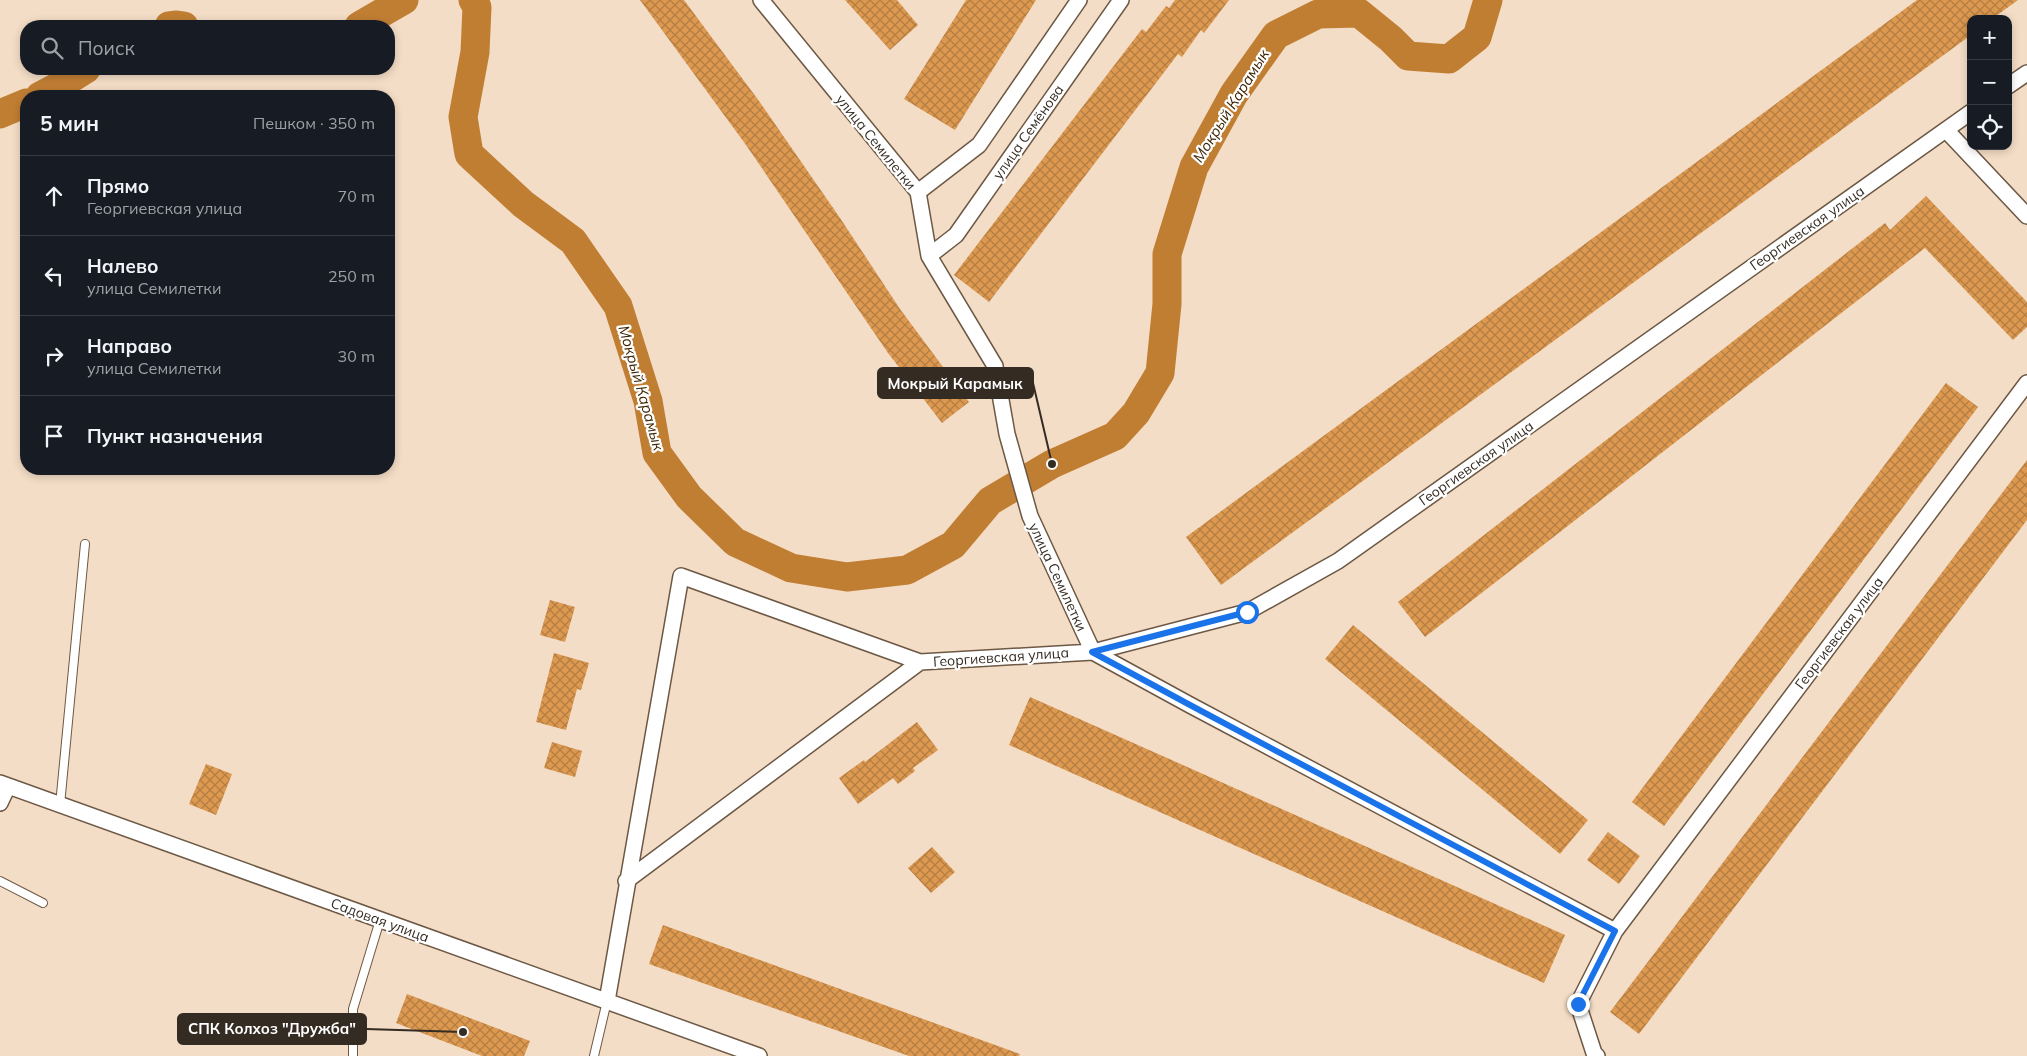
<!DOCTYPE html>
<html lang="ru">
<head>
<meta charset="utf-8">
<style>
	:root { --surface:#171b24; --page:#20242c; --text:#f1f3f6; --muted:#9ea1a6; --line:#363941 }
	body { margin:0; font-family:Mulish,sans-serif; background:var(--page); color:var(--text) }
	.controls { position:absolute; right:15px; top:15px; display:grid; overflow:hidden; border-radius:10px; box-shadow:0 2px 8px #0003 }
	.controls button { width:45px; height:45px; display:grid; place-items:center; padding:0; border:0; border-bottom:1px solid var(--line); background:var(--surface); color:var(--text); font:25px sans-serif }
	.stop { position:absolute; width:15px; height:15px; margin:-11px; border:4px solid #1a73e8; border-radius:50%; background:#fff }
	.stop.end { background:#1a73e8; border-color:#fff; box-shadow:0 1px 5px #0008 }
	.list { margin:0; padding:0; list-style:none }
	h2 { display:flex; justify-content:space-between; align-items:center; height:65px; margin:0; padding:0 20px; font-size:21px }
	h2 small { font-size:16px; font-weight:400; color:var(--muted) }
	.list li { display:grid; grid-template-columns:32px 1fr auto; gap:15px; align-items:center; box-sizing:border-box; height:80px; padding:0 20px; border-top:1px solid var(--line) }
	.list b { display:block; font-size:19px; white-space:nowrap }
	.list p { margin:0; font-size:16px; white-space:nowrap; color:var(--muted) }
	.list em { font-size:16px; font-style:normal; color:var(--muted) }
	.icon { flex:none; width:28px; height:28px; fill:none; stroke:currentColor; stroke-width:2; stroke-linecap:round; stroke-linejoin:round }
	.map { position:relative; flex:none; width:2027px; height:1056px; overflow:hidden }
	.search { position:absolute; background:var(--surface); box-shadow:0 2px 8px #0003; left:20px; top:20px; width:375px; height:55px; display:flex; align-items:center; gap:12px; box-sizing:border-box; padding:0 18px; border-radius:20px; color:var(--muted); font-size:19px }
	.panel { position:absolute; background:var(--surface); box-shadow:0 2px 8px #0003; left:20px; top:90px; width:375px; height:385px; border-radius:20px }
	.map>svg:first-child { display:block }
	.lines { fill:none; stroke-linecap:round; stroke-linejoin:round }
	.river { stroke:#c07e33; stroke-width:29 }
	.building { fill:url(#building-cross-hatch) }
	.service-casing { stroke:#6c5844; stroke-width:10 }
	.minor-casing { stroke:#6c5844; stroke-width:18 }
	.service { stroke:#fff; stroke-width:8 }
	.minor { stroke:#fff; stroke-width:15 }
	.route { stroke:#1a73e8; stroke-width:6 }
	.labels { text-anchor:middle; stroke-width:4.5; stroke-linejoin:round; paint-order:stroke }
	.street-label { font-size:14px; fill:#342b23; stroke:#fff }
	.water-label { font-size:15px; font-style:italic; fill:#3f2504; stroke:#fff }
	.leader { fill:none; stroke:#342b23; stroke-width:2 }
	.callout-dot { fill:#342b23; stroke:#fff; stroke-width:2 }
	.callout { fill:#342b23; stroke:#342b23; stroke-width:2 }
	.callout-label { font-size:15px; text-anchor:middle; font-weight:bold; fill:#fff }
</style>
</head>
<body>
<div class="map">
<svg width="2027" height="1056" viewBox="0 0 2027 1056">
	<defs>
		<pattern id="building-cross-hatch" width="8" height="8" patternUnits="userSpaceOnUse" patternTransform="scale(1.25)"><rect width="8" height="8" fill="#dd9950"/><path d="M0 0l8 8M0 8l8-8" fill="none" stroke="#b47d42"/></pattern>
	</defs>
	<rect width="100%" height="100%" fill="#f4ddc6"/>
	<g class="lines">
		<path class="river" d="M473,0L477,7L475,52L463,117L469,154L523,204L573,241L618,306L648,401L657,453L689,497L735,542L791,568L847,577L907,570L953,545L990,501L1052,464L1115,436L1136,413L1160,373L1167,304V254L1194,167L1234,94L1276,35L1318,14L1359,13L1391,39L1408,56L1449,59L1477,37L1488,0
			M169,26L177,25L184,26
			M359,26L404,0
			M40,96L59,86L86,69
			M0,114L26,103"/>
	</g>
	<path class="building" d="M640,0H684L759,101L840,218L900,309L969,402L942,423L888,353L746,145Z
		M845,0H897L918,25L890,50Z
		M966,0H1036L955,130L904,99Z
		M1175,0H1229L1204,33L1201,30L1182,57L1178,54L989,302L954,275L1142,29L1146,32L1166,6L1169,8Z
		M1917,0H2018L1992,19H1971V35L1221,585L1186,537Z
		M1926,196L2027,302V327L2013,340L1925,248L1425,637L1398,602L1885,223L1890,230Z
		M1946,383L1978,407L1664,826L1632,802Z
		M2027,460V520L1639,1034L1610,1012Z
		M550,600L575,607L565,642L540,635Z
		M1353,625L1588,820L1560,854L1325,659Z
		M554,653L589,663L581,690L577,689L566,730L536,722Z
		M1030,697L1565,935L1544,983L1009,745Z
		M917,722L938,750L913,768L915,771L898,784L893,778L858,804L839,778L864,760L865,762Z
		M552,742L582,751L575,777L544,768Z
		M206,764L232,774L216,815L189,804Z
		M1608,832L1640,856L1619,884L1587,860Z
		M932,847L955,872L931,893L908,868Z
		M663,925L1020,1054L1019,1056H909L649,964Z
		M407,994L530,1041L524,1056H482L396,1023Z"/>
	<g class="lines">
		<g class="service-casing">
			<path id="service" d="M60,805L85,544
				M0,881L43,903
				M353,1056V1009L380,920
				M594,1056L607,1001"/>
		</g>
		<g class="minor-casing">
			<path id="minor" d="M761,0L918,192L929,256L995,366L1007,434L1030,516L1093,652L1190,705L1615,931L1578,1004L1594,1053L1597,1056
				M2008,86L2027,73
				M1946,130L2027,216
				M918,192L979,145L1079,0
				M929,256L956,235L1121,0
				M0,783L759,1056
				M0,803L8,786
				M626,881L920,662L1093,652L1247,612L1338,561L1971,112
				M1615,931L2027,383
				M607,1001L681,576L920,662"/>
		</g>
		<use href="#service" class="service"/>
		<use href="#minor" class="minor"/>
	</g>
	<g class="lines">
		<path class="route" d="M1247,612L1092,652L1190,705L1615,931L1578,1004"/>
	</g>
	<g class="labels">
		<g class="street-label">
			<text transform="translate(1028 132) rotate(-55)" y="5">улица Семёнова</text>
			<text transform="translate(876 142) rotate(51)" y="5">улица Семилетки</text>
			<text transform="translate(1807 228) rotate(-35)" y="5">Георгиевская улица</text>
			<text transform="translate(1476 463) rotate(-35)" y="5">Георгиевская улица</text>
			<text transform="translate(1058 577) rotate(65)" y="5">улица Семилетки</text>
			<text transform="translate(1839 633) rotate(-53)" y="5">Георгиевская улица</text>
			<text transform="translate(1001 657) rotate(-4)" y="5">Георгиевская улица</text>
			<text transform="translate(380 920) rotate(20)" y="5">Садовая улица</text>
		</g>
		<g class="water-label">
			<text transform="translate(1231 106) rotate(-58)" y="5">Мокрый Карамык</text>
			<text transform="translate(641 388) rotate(74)" y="5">Мокрый Карамык</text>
		</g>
	</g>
	<path class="leader" d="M1052 464L1033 383M463 1032L366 1029"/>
	<g class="callout-dot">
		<circle cx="1052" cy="464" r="5"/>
		<circle cx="463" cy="1032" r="5"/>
	</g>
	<g class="callout">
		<rect x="878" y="368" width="155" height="30" rx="5"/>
		<rect x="178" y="1014" width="188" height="30" rx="5"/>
	</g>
	<g class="callout-label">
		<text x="955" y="389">Мокрый Карамык</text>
		<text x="272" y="1034">СПК Колхоз "Дружба"</text>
	</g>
</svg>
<div class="controls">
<button>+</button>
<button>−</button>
<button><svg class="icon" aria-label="locate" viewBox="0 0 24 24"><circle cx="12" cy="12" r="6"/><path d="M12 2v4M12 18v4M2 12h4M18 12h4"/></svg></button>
</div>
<div class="stop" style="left:1247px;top:612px"></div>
<div class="stop end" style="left:1578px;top:1004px"></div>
<div class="search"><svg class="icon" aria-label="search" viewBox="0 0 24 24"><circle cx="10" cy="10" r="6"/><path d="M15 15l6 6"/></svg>Поиск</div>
<section class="panel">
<h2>5 мин<small>Пешком · 350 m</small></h2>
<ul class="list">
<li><svg class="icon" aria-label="ahead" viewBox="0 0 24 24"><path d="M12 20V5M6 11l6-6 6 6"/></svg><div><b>Прямо</b><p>Георгиевская улица</p></div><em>70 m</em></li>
<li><svg class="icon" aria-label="left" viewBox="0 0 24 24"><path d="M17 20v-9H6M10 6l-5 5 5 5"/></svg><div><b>Налево</b><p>улица Семилетки</p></div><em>250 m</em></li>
<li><svg class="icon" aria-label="right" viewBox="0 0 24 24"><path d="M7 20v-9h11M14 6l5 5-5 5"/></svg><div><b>Направо</b><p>улица Семилетки</p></div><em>30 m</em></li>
<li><svg class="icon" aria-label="arrive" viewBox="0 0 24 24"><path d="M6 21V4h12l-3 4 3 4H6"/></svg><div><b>Пункт назначения</b></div></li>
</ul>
</section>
</div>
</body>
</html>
